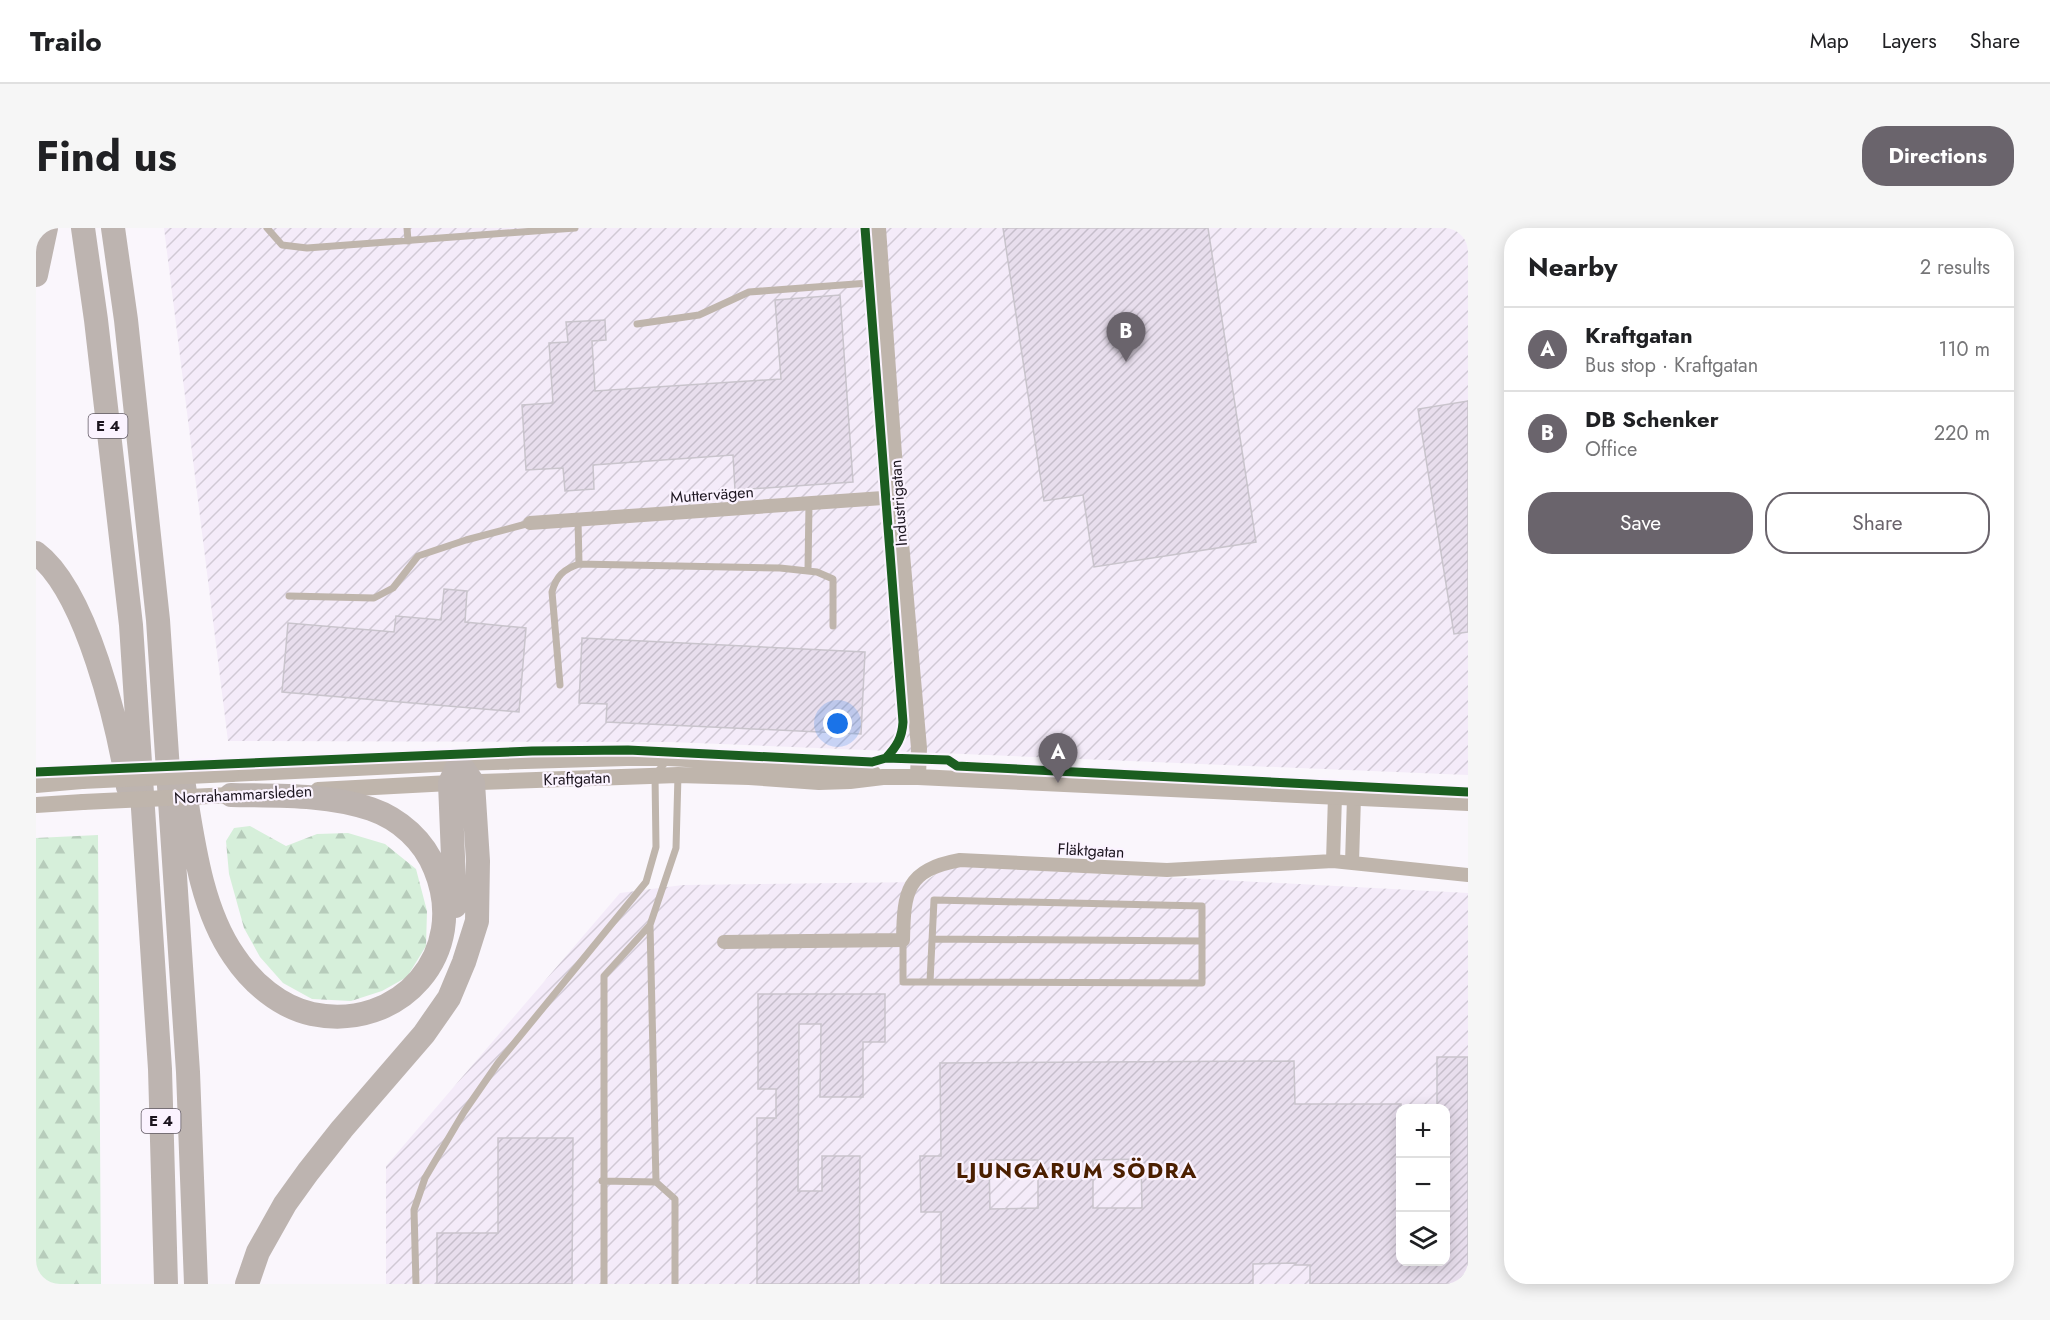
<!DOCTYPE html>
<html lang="en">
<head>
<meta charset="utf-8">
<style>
	:root { --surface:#fff; --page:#f6f6f6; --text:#202124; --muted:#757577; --line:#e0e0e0; --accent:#6a646c }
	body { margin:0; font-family:Jost,sans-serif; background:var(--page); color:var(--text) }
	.controls { position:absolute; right:18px; bottom:18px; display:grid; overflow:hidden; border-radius:12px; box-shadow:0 3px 15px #0003 }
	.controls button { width:54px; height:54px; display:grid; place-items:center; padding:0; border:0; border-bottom:2px solid var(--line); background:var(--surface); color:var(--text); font:30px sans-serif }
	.you { position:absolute; left:802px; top:496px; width:21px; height:21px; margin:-15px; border:4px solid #fff; border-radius:50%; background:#1a73e8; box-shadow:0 0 0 9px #1a73e833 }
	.badge { display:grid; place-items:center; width:39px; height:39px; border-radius:50%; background:var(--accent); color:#fff; font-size:20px; font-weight:700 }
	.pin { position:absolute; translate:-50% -50px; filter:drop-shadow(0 2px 3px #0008) }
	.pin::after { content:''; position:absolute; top:32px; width:21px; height:18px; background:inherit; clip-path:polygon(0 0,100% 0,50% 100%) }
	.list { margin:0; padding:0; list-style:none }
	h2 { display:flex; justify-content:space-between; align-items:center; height:78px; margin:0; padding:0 24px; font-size:26px }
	h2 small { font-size:20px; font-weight:400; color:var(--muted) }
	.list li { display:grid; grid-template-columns:39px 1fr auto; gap:18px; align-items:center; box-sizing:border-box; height:84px; padding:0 24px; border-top:2px solid var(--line) }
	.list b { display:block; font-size:22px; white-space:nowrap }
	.list p { margin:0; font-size:20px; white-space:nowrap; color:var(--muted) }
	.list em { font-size:20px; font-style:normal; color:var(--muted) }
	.actions { display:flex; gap:12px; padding:18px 24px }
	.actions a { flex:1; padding:14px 0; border:2px solid var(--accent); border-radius:24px; text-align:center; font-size:21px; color:var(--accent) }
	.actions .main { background:var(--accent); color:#fff }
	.icon { flex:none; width:33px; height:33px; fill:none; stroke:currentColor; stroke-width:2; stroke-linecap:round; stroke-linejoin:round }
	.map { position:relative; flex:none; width:1432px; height:1056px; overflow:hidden; border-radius:24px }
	header { display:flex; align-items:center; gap:36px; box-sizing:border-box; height:84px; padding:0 30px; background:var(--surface); border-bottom:2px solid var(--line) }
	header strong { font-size:28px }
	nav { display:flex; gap:33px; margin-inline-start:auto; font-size:21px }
	.intro { display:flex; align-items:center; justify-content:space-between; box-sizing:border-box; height:144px; padding:0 36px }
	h1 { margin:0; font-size:42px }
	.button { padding:15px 27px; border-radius:24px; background:var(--accent); color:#fff; font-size:21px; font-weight:700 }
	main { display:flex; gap:36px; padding:0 36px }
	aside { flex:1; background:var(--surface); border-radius:24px; box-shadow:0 3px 15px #0003 }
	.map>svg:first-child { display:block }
	.industrial { fill:url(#industrial-furrows); fill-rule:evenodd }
	.forest { fill:url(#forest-firs) }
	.building { fill:url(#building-hatch); stroke:#c9c4cc; stroke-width:1.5; fill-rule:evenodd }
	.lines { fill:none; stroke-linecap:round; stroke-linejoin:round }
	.service { stroke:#bfb5ac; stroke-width:7 }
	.minor { stroke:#bfb5ac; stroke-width:14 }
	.tertiary { stroke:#bfb5ac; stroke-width:16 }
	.motorway { stroke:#bdb4b0; stroke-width:24 }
	.tertiary-bridge { stroke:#bfb5ac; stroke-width:16 }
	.cycleway-casing { stroke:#fbf3ff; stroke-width:13 }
	.cycleway { stroke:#1b5e20; stroke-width:9 }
	.labels { text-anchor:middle; stroke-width:4.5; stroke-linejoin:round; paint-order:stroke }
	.shield { fill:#fbf3ff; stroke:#5f5862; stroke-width:1.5 }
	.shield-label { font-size:15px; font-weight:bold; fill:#1c151f }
	.street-label { font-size:16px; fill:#1c151f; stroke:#fbf3ff }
	.district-label { font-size:22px; font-weight:bold; letter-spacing:1.5px; fill:#4b1f00; stroke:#fbf3ff }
</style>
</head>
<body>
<header>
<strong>Trailo</strong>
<nav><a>Map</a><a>Layers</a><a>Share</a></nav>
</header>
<div class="intro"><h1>Find us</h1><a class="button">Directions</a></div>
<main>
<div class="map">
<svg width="1432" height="1056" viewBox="0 0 1432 1056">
	<defs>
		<pattern id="industrial-furrows" width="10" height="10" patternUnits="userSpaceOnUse" patternTransform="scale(1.5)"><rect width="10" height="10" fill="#f4ebf9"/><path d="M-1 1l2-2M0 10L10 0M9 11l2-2" fill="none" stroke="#d1c9d5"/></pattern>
		<pattern id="forest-firs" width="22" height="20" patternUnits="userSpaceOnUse" patternTransform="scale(1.5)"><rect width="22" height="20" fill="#d6efda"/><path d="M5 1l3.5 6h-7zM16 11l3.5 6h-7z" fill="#b7ccbb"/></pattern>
		<pattern id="building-hatch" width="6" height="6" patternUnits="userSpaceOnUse" patternTransform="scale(1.5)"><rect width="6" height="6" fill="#e8deed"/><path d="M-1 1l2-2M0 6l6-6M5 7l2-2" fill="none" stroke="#c6becb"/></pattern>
	</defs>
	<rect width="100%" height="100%" fill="#faf6fc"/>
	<path class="industrial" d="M128,0H1432V547L635,514L192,513Z
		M918,638L1432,665V1056H350V938L584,665L647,657L888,654L900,646ZM1364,880H1410V1034H1364Z"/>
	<path class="forest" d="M214,598L250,618L281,606L312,605L349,616L380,641L391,683L390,718L371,749L346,763L315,773L276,771L247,755L224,729L208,700L193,646L190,613L198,600Z
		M62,607L65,1056H0V610Z"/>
	<path class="building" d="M967,0H1172L1220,314L1058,339L1047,267L1008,273Z
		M804,67L817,254L699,262L697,227L557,237L558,261L529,263L527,240L490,242L486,177L517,175L513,115L532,114L530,94L569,92L570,112L556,113L559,163L745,151L739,72Z
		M1432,173V404L1418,406L1382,181Z
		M408,361L431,363L429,394L490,400L483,484L246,464L252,395L358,404L360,388L405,392Z
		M546,410L829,424L825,506L570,494L571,476L543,475Z
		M722,766H849V814H827V869H784L785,796H763L762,963H786V928H824L823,1056H721V890H740V861H722Z
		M1401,829H1432V1056H1274V1037H1259L1260,1035L1217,1036V1056H905V984H885L884,928H905L904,835L1258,833L1259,876H1365V1034H1410V880H1401ZM1105,931L1106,980H1057V932ZM953,932H1002V980L954,981Z
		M462,910H537L536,1056H401V1005H462Z"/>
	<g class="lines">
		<path class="service" d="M231,0L246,17L271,20L539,0
			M371,0L372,13
			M601,96L663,87L713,64L846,54
			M543,336L744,340L781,344L797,351V398
			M772,343L773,275
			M253,368L338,370L357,360L382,328L430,312L494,295
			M524,457L516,364C520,348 528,341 543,336L542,292
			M614,697L620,954L639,971V1056
			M896,711L1166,713
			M867,712V754H894L1166,755V678L898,672L894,754
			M566,953L620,954
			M380,1056L378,982L389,950L428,884L462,835L610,654L620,619L619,547L632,531
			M568,1056V748L614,697L640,620L642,547"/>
		<path class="minor" d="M494,295L861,269
			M1297,633L1299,568
			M1316,635L1318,569
			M688,714L867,712C868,663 870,642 924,632L1131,642L1297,633L1432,647"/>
		<path class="tertiary" d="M842,0L861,269L883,520L882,549
			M195,546L423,535L591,530H632L814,540L838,546
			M0,557L46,553
			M282,562L414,555L642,547L713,549L783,554L814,553L847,549H882L1432,575
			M0,577L47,574"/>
		<path class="motorway" d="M47,0L60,92L95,397L124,841L130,1056
			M77,0L90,92L122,392L152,844L160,1056
			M0,47L10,0
			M0,325C51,363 82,498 92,559
			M146,546C156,604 163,678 198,728C216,755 244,779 276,786C364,804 434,725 399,641C388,613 364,591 335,581C290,566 242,568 195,567
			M419,678L414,555L423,535
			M211,1056L222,1024L249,976L272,944L306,901L388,806L413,770L428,734L441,693L442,633L437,555L423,535"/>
		<path class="tertiary-bridge" d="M46,553L195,546
			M47,574L195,567"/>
		<g class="cycleway-casing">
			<path id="cycleway" d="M829,0L867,494C866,510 861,518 850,530
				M0,544L496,523L592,522L836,534L850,530L912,532L921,538L1432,564"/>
		</g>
		<use href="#cycleway" class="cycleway"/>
	</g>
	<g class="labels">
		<g class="shield">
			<rect x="52.5" y="186" width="39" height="24" rx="4.5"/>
			<rect x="105.5" y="881" width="39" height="24" rx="4.5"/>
		</g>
		<g class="shield-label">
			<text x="72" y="203">E 4</text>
			<text x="125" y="898">E 4</text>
		</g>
		<g class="street-label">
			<text transform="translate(676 266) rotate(-4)" y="6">Muttervägen</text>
			<text transform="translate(862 275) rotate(-94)" y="6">Industrigatan</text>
			<text transform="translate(541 550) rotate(-2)" y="6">Kraftgatan</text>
			<text transform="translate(207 566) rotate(-3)" y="6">Norrahammarsleden</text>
			<text transform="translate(1055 622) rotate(3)" y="6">Fläktgatan</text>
		</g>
		<g class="district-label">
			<text x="1041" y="950">LJUNGARUM SÖDRA</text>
		</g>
	</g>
</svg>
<div class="controls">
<button>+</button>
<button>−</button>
<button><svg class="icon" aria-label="layers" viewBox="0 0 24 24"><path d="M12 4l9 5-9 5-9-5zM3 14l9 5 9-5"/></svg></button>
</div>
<div class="you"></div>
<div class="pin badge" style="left:1022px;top:555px">A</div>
<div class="pin badge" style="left:1090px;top:134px">B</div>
</div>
<aside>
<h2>Nearby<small>2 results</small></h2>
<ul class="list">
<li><span class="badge">A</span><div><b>Kraftgatan</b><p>Bus stop · Kraftgatan</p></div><em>110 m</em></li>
<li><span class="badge">B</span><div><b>DB Schenker</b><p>Office</p></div><em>220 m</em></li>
</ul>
<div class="actions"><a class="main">Save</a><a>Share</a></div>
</aside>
</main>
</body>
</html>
